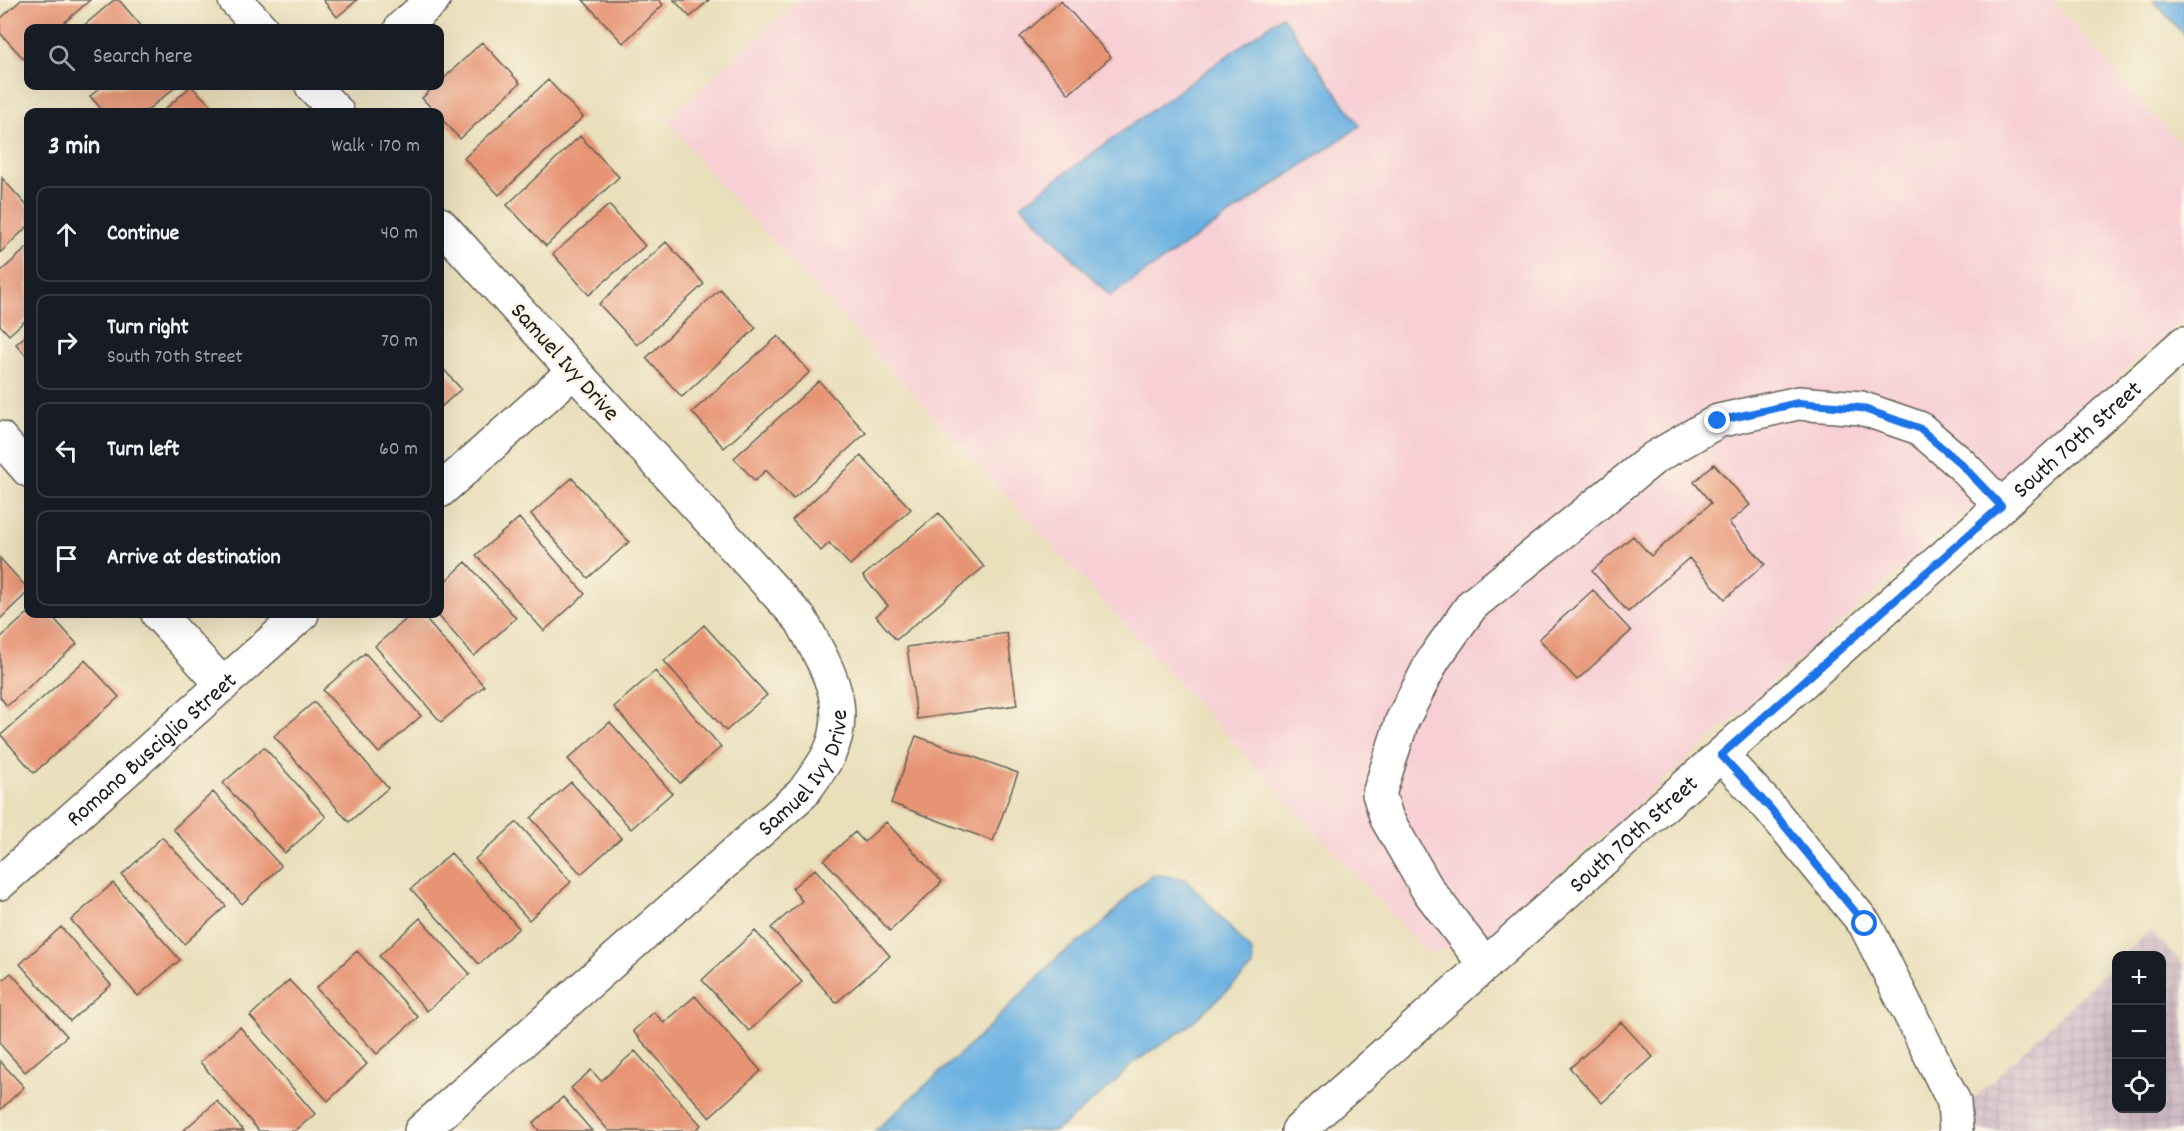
<!DOCTYPE html>
<html lang="en">
<head>
<meta charset="utf-8">
<style>
	:root { --surface:#171b24; --page:#242831; --text:#f1f3f6; --muted:#9ea1a6; --line:#363941 }
	body { margin:0; font-family:Dekko,sans-serif; background:var(--page); color:var(--text) }
	.controls { position:absolute; right:18px; bottom:18px; display:grid; overflow:hidden; border-radius:12px; box-shadow:0 6px 24px #0002 }
	.controls button { width:54px; height:54px; display:grid; place-items:center; padding:0; border:0; border-bottom:2px solid var(--line); background:var(--surface); color:var(--text); font:30px sans-serif }
	.stop { position:absolute; width:18px; height:18px; margin:-14px; border:4px solid #1a73e8; border-radius:50%; background:#fff }
	.stop.end { background:#1a73e8; border-color:#fff; box-shadow:0 2px 6px #0008 }
	.list { margin:0; padding:0; list-style:none }
	h2 { display:flex; justify-content:space-between; align-items:center; height:78px; margin:0; padding:0 24px; font-size:26px }
	h2 small { font-size:20px; font-weight:400; color:var(--muted) }
	.list li { display:grid; grid-template-columns:39px 1fr auto; gap:18px; align-items:center; box-sizing:border-box; height:96px; margin:0 12px 12px; padding:0 12px; border:2px solid var(--line); border-radius:12px }
	.list b { display:block; font-size:22px; white-space:nowrap }
	.list p { margin:0; font-size:20px; white-space:nowrap; color:var(--muted) }
	.list em { font-size:20px; font-style:normal; color:var(--muted) }
	.icon { flex:none; width:33px; height:33px; fill:none; stroke:currentColor; stroke-width:2; stroke-linecap:round; stroke-linejoin:round }
	.map { position:relative; flex:none; width:2184px; height:1131px; overflow:hidden }
	.search { position:absolute; background:var(--surface); box-shadow:0 6px 24px #0002; left:24px; top:24px; width:420px; height:66px; display:flex; align-items:center; gap:15px; box-sizing:border-box; padding:0 21px; border-radius:12px; color:var(--muted); font-size:22px }
	.panel { position:absolute; background:var(--surface); box-shadow:0 6px 24px #0002; left:24px; top:108px; width:420px; height:510px; border-radius:12px }
	.map>svg:first-child { display:block }
	.built { fill:#f7cfd5 }
	.industrial { fill:url(#industrial-grid) }
	.water { fill:#6bb1e2; stroke:#44667f; stroke-width:1.5 }
	.building { fill:#e79475 }
	.lines { fill:none; stroke-linecap:round; stroke-linejoin:round }
	.minor-casing { stroke:#646054; stroke-width:36 }
	.minor { stroke:#fff; stroke-width:33 }
	.route { stroke:#1a73e8; stroke-width:8 }
	.labels { text-anchor:middle; stroke-width:5; stroke-linejoin:round; paint-order:stroke }
	.street-label { font-size:24px; fill:#1c1c1c; stroke:#fcf5e5 }
</style>
</head>
<body>
<div class="map">
<svg width="2184" height="1131" viewBox="0 0 2184 1131">
	<defs>
		<pattern id="industrial-grid" width="8" height="8" patternUnits="userSpaceOnUse" patternTransform="scale(1.5)"><rect width="8" height="8" fill="#d2bdc8"/><path d="M0 4h8M4 0v8" fill="none" stroke="#b4a2ab"/></pattern>
	</defs>
	<rect width="100%" height="100%" fill="#fcf5e5"/>
	<filter id="ink" filterUnits="userSpaceOnUse"><feTurbulence type="fractalNoise" baseFrequency=".0167" numOctaves="2"/><feDisplacementMap in="SourceGraphic" scale="12" xChannelSelector="R" yChannelSelector="G"/><feConvolveMatrix kernelMatrix="1 2 1 2 8 2 1 2 1" color-interpolation-filters="sRGB"/></filter>
	<filter id="wash" filterUnits="userSpaceOnUse"><feTurbulence type="fractalNoise" baseFrequency=".008" numOctaves="4" result="noise"/><feDisplacementMap in="SourceGraphic" scale="24" xChannelSelector="R" yChannelSelector="G"/><feGaussianBlur stdDeviation="1.35" result="paint"/><feColorMatrix in="noise" values="0 0 0 0 0 0 0 0 0 0 0 0 0 0 0 0 0 1.4 0 .05"/><feComposite in="paint" operator="in"/></filter>
	<g filter="url(#wash)">
		<rect width="100%" height="100%" fill="#e9dfbb"/>
		<path class="built" d="M798,0H2051L2184,149V318L1486,938L1428,954L715,179L667,119Z"/>
		<path class="industrial" d="M2150,930L2184,966V1131H1940L2116,962V1108H2162V956L2124,955Z"/>
		<path class="water" d="M2153,0H2184V35Z
			M1282,16L1360,126L1110,296L1021,205Z
			M1153,874L1186,879L1252,952L1253,967L1185,1029L1133,1063L1110,1087L1056,1131H875L982,1034L1058,957L1101,926L1133,891Z"/>
		<g id="blocks">
			<path class="building" d="M21,0H90L58,28H28V55L24,59L0,33V19Z
				M114,0H119L143,28H81Z
				M323,0H357L337,17Z
				M583,0H659L663,5L623,43Z
				M674,0H709L690,17Z
				M1061,1L1111,57L1069,94L1020,37Z
				M482,42L520,83L460,139L440,117V112H435L422,98L435,86H440V82Z
				M548,80L583,117L499,195L464,158Z
				M103,86H177L145,112H104L90,96Z
				M191,86L218,112H162Z
				M580,136L619,177L546,246L507,205Z
				M2,178L28,207V226L0,253Z
				M609,205L645,246L589,295L553,254Z
				M666,242L704,284L637,345L599,304Z
				M28,247V318L9,335L0,325V272Z
				M720,289L756,328L682,397L646,358Z
				M28,334V358L16,344Z
				M778,336L810,372L724,448L692,412Z
				M440,365L461,389L440,408Z
				M819,381L866,433L793,499L766,470L755,481L734,458Z
				M861,456L911,509L850,565L829,543L821,551L792,520Z
				M1714,464L1750,505L1729,523L1765,564L1725,599L1689,558L1628,612L1592,571L1633,536L1651,556L1711,503L1694,482Z
				M572,478L629,542L588,578L531,514Z
				M939,513L984,567L896,640L876,616L888,606L863,576Z
				M519,518L585,594L544,631L476,555Z
				M0,558L28,589V592L0,619Z
				M466,562L516,618L474,656L437,614H440V586Z
				M1593,590L1631,631L1577,680L1539,639Z
				M27,614H50L77,644L7,706L0,697V638Z
				M412,614H421L484,686L441,722L375,646Z
				M704,625L767,695L726,731L664,661Z
				M1007,633L1017,705L917,719L907,647Z
				M365,653L421,716L379,753L323,690Z
				M85,660L119,697L34,773L1,735Z
				M655,671L721,747L680,783L614,707Z
				M314,702L388,788L349,822L274,736Z
				M610,722L672,793L631,829L568,759Z
				M916,736L1018,773L993,841L891,803Z
				M264,747L326,817L285,853L223,783Z
				M571,782L621,838L581,874L531,818Z
				M213,792L281,866L242,904L173,829Z
				M517,822L571,882L529,920L475,859Z
				M886,822L942,882L890,931L824,860L855,832L864,842Z
				M162,837L226,906L184,944L122,875Z
				M451,853L519,928L479,964L411,889Z
				M815,869L890,956L836,1003L771,928L802,901L792,888Z
				M113,883L180,960L138,996L71,920Z
				M420,918L470,974L427,1011L379,956Z
				M61,927L111,985L70,1021L20,964Z
				M755,931L802,982L749,1031L702,980Z
				M357,951L418,1017L377,1054L316,988Z
				M11,973L67,1036L25,1072L0,1044V982Z
				M289,980L367,1064L328,1101L250,1016Z
				M695,996L761,1071L709,1117L633,1031L654,1012L664,1023Z
				M1621,1022L1653,1057L1602,1103L1570,1068Z
				M240,1027L315,1114L295,1131H259L200,1062Z
				M635,1051L701,1125L694,1131H609L571,1088L591,1070L601,1081Z
				M0,1061L24,1087L0,1110Z
				M563,1097L592,1131H539L533,1123Z
				M217,1101L244,1131H183Z"/>
		</g>
	</g>
	<g filter="url(#ink)">
		<use href="#blocks" fill-opacity="0" stroke="#646054" stroke-width="1.5"/>
		<g class="lines">
			<g class="minor-casing">
				<g id="minor">
					<path d="M235,0L261,28"/>
					<path d="M401,28L433,0"/>
					<path d="M312,86L337,112"/>
					<path d="M0,438L28,470"/>
					<path d="M440,491L574,371"/>
					<path d="M158,614L223,685"/>
					<path d="M1721,755L1770,808L1865,924L1954,1102L1956,1131"/>
					<path id="s1" d="M0,883L302,614"/>
					<path d="M1485,965L1428,890L1387,819L1379,794L1402,721L1433,660L1472,605L1654,458L1718,421L1798,403L1861,408L1919,428L1961,464L2001,506"/>
					<path id="s2" d="M421,1131L803,793C811,781 822,768 829,754C853,705 824,663 801,620L440,224"/>
					<path id="s3" d="M1298,1131L2184,343"/>
				</g>
			</g>
			<use href="#minor" class="minor"/>
		</g>
	</g>
	<g class="lines" filter="url(#ink)">
		<path class="route" d="M1718,421L1798,403L1861,408L1919,428L1961,464L2001,506L1721,755L1770,808L1865,924"/>
	</g>
	<g class="labels">
		<g class="street-label">
			<text transform="translate(566 361) rotate(48)" y="8">Samuel Ivy Drive</text>
			<text dy="8" stroke="none"><textPath href="#s3" startOffset="1042">South 70th Street</textPath></text>
			<text dy="8" stroke="none"><textPath href="#s1" startOffset="202">Romano Busciglio Street</textPath></text>
			<text dy="8" stroke="none"><textPath href="#s2" startOffset="528">Samuel Ivy Drive</textPath></text>
			<text dy="8" stroke="none"><textPath href="#s3" startOffset="448">South 70th Street</textPath></text>
		</g>
	</g>
</svg>
<div class="controls">
<button>+</button>
<button>−</button>
<button><svg class="icon" aria-label="locate" viewBox="0 0 24 24"><circle cx="12" cy="12" r="6"/><path d="M12 2v4M12 18v4M2 12h4M18 12h4"/></svg></button>
</div>
<div class="stop" style="left:1865px;top:924px"></div>
<div class="stop end" style="left:1718px;top:421px"></div>
<div class="search"><svg class="icon" aria-label="search" viewBox="0 0 24 24"><circle cx="10" cy="10" r="6"/><path d="M15 15l6 6"/></svg>Search here</div>
<section class="panel">
<h2>3 min<small>Walk · 170 m</small></h2>
<ul class="list">
<li><svg class="icon" aria-label="ahead" viewBox="0 0 24 24"><path d="M12 20V5M6 11l6-6 6 6"/></svg><div><b>Continue</b></div><em>40 m</em></li>
<li><svg class="icon" aria-label="right" viewBox="0 0 24 24"><path d="M7 20v-9h11M14 6l5 5-5 5"/></svg><div><b>Turn right</b><p>South 70th Street</p></div><em>70 m</em></li>
<li><svg class="icon" aria-label="left" viewBox="0 0 24 24"><path d="M17 20v-9H6M10 6l-5 5 5 5"/></svg><div><b>Turn left</b></div><em>60 m</em></li>
<li><svg class="icon" aria-label="arrive" viewBox="0 0 24 24"><path d="M6 21V4h12l-3 4 3 4H6"/></svg><div><b>Arrive at destination</b></div></li>
</ul>
</section>
</div>
</body>
</html>
